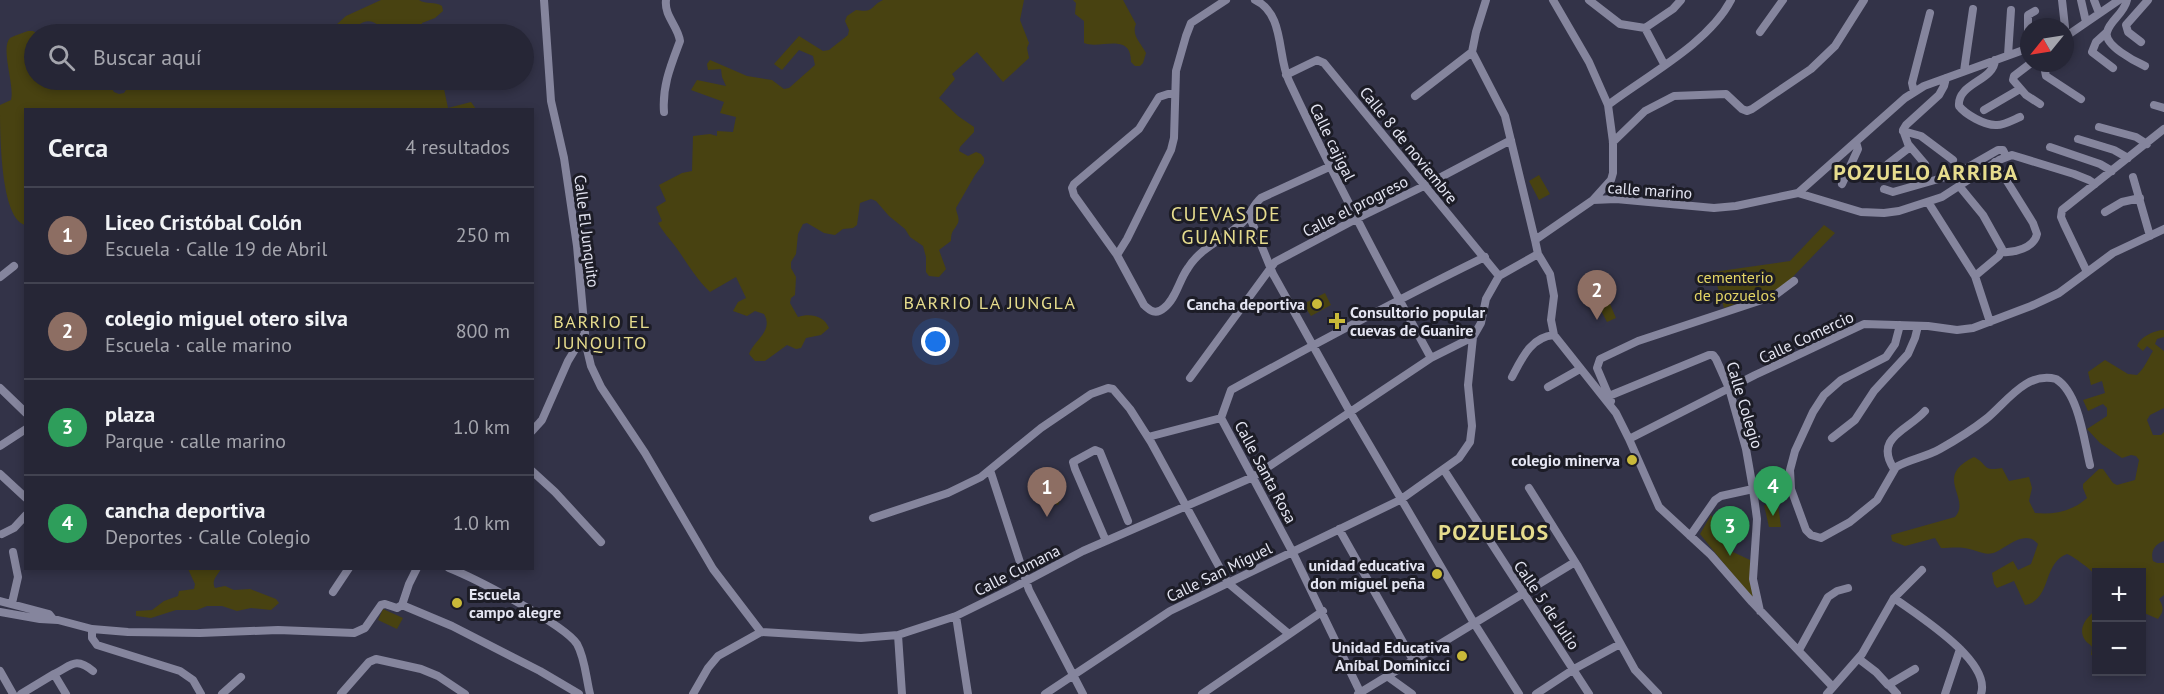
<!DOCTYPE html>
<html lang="es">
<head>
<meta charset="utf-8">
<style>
	:root { --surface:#262636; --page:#2e2e3e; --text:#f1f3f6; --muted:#a4a5ad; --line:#424351; --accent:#8c9099 }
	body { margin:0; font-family:"PT Sans",sans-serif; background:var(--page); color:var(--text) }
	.controls { position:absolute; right:18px; bottom:18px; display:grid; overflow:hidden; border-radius:0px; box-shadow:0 3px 9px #0003 }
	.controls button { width:54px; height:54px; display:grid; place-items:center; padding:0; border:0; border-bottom:2px solid var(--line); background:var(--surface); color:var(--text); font:30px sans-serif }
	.compass { position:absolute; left:2020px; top:18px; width:54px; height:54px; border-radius:50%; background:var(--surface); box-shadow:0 3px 9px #0003; rotate:240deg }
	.you { position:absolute; left:936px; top:342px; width:21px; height:21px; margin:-15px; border:4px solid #fff; border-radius:50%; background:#1a73e8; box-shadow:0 0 0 9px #1a73e833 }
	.badge { display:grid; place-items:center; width:39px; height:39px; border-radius:50%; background:var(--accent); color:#fff; font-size:20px; font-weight:700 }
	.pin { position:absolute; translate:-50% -50px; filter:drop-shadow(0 2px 3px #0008) }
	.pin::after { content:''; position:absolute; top:32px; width:21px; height:18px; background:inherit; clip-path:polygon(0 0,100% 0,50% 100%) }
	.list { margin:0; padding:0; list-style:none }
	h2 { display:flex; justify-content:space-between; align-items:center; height:78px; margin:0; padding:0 24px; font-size:26px }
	h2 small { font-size:20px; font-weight:400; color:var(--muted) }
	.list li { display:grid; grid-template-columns:39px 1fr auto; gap:18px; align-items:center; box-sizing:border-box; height:96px; padding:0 24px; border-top:2px solid var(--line) }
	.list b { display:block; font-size:22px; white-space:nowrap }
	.list p { margin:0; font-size:20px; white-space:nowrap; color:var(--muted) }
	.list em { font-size:20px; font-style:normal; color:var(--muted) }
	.icon { flex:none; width:33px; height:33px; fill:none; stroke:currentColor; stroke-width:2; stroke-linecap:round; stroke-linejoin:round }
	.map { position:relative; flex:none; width:2164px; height:694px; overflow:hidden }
	.search { position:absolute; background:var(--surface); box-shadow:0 3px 9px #0003; left:24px; top:24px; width:510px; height:66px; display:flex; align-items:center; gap:15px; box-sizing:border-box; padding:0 21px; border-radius:33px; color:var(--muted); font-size:22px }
	.panel { position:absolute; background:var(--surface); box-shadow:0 3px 9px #0003; left:24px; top:108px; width:510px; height:462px; border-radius:0px }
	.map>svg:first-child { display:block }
	.green { fill:#484211 }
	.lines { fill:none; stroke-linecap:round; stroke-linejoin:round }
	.minor { stroke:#85859d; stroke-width:8 }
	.poi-dot { fill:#caba39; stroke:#1c1c26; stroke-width:2 }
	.labels { text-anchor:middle; stroke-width:6; stroke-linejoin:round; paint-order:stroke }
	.street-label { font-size:16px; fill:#e4e5f2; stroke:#1c1c26 }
	.park-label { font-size:16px; fill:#e3d465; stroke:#1c1c26 }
	.poi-label { font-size:16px; font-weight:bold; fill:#e4e5f2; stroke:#1c1c26; text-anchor:end }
	.neighbourhood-label { font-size:18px; letter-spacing:1.5px; fill:#e6dc8d; stroke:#1c1c26 }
	.quarter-label { font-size:20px; letter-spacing:1.5px; fill:#e6dc8d; stroke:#1c1c26 }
	.district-label { font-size:22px; font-weight:bold; letter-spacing:1.5px; fill:#e6dc8d; stroke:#1c1c26 }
</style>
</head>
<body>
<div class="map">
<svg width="2164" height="694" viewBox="0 0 2164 694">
	<rect width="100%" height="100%" fill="#333348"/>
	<path class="green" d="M381,0H419C426,5 435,1 442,6L443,11L435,18L422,23L421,34H379L380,27C368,15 358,24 349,34H326L346,16Z
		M883,0H1024L1020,20L1029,43L1027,48L1029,58L1003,82L977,52L952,74L955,79L939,98L958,116L974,127V132L960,147L959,151L968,156L976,152L981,154L984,158V163L975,175L956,208C956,213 960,217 958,223C954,231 951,230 951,241L939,250L946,269L939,277L929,276L926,272V257L923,246L910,237L905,229L889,216L876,201L871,199L860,203L857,225L853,228L843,229L835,235L824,233L807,223L803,224L798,234L796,254L791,262V268L796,277L795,295L791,298L790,303L798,317C809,313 824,315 829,328L821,335L806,338L801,348L796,349L787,345L765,361H755L749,354C754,340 774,331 764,314L755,311L747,316L733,311L738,302L746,298L736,277L710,292C695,278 687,262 675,246C669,238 663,232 658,223L662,221L656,207L666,201L659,185L682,173L692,171L693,136L710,134L717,136V131L733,132L736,117L720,113L724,102L691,90L697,80L726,86L722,77L721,69L708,70L707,64L710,60L747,76L772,80L784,89L789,88L815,65L813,56L799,50L782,70L774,64L799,36L823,51L829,50L848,35L849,30L845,21L847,16L856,10C875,13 870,6 883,0Z
		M1073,0H1123L1136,24C1131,35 1141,43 1146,53L1143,63L1140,66H1135L1131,62C1131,31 1100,50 1084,43V21L1075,14L1076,3Z
		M227,28C241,31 255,27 268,34H201L207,30Z
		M28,31H33L38,34H34V80H110L109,84L114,92L119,94L124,93L130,84L141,80H450L444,89L448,108L471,102L476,109L26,110V225C0,221 0,131 0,105L11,100C15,86 0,48 10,38C15,35 23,33 28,31Z
		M1539,175L1550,194L1539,200L1529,181Z
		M1824,225L1835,233L1783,287L1724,308L1713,272L1790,261Z
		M1325,293L1331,305L1311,316L1303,304Z
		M1607,297L1616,318L1607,322L1597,303Z
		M2161,330H2164V337L2157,339L2155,344L2164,351V408L2150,415L2147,420L2153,435H2161L2164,432V541C2155,544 2150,551 2153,561L2157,563H2164V595L2159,599C2164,608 2164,611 2158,619L2142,612V572H2096V576C2093,571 2073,556 2067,554C2042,563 2052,600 2025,605L2014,581L1997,588L1994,584L1992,573L2013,561L2018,570L2031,564L2038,544C2026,529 2008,546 1996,552C1985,557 1975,549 1964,548C1957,547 1948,548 1941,548L1935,538L1905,546L1892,541L1891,535L1955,517C1972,498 1932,477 1974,457C1988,464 1982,472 2002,468L2009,481L2029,477L2032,488L2029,501L2035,513C2054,515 2073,511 2087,498L2083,488V484L2099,469H2103L2113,483L2117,485L2135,480L2139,460L2136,456L2131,455L2122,458L2100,443L2087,429L2107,416V408L2103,404L2088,411L2083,400L2105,393L2102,381L2091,385L2088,372L2105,360L2128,374L2137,375C2144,369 2148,359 2153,351L2147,346L2143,351L2137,346C2140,337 2152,332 2161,330Z
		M1041,473L1061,481L1057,491L1038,483Z
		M1042,486L1063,494L1058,505L1038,497Z
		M1778,504L1781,527H1769L1764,505Z
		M1711,515L1733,552L1750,560L1754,601L1700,534Z
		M188,569H221C217,576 211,580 215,588L225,586L234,590L250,589L276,599L279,603L271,610L251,608L237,611L222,606H207L197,610H176L151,618L136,616V611L152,610L164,601L178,596L179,591L194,589L195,584Z
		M383,609L403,618L397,629L378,620Z
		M2096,610V625H2094C2092,635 2099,645 2095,656L2091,655L2092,647C2090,644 2087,643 2085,640C2077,628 2087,617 2096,610Z"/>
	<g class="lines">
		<path class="minor" d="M544,0L551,101L564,158L577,246L586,345L591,366L601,387L645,453L713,569L761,632
			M1255,0C1285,14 1277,56 1289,81C1333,175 1381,267 1431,358
			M1486,0L1476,32L1472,52L1505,116L1535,240
			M1553,0L1589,62L1608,105L1613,142V173L1611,180L1593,200
			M1589,0L1620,24L1645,28
			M2062,0L2065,27
			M2081,0L2086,22
			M2094,0L2099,13
			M2127,0C2124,14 2110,20 2107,32C2103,45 2136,62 2145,66
			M1760,32L1783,0
			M2107,32L2096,42L2092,52L2113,68
			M2065,37L2119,0
			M2141,42L2128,32L2126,25L2148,0
			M2065,46V32
			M2028,49V15L2035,11
			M2008,55L2011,10
			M1995,60C1994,81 1957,83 1959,106C1965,114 1985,126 1997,125C2004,125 2013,120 2020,117
			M2031,63L2014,76L2013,80L2026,95L2040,104
			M2049,63L2045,71L2046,76L2081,99
			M1664,64L1645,28L1673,9L1681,0
			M1964,71L1973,9
			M1286,75L1317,60L1324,63L1499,276
			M1914,92L1912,83L1930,13
			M1175,94H1168L1159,97L1139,129L1074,184L1072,188L1074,195L1117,255L1144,305C1150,311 1156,315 1164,308C1176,299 1179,280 1188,268C1201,247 1224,239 1242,223C1251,215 1252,206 1261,198L1329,167
			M1415,96L1472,52
			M1608,105C1646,76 1709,43 1731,0
			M2154,105L2164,108
			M1984,110L2020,89
			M664,112C662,86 671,65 680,41C678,26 664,16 666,0
			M2099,127L2136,137L2147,144
			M1903,131L1921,136L1953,160
			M2078,139L2114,150L2128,158
			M1613,142L1645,111L1674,96L1726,94L1742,109L1747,111L1752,109L1811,69L1835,46L1864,0
			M2050,147L2100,164L2112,171
			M1995,162L2033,223L2037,234C2034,248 2014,253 2002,252
			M1888,164L1910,147
			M1925,164L1908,144L1903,130L1906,125L1939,95L1944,86L1946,78
			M2133,177L2150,236
			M1842,184L1858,149L1856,142
			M1960,187L1983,215L2002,249L1999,256L1975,276
			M1884,189L1893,192L1956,174L1998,150H2003L2006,156
			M1798,193L1861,212L1884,213L1899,211L1942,197L1999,160L2012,155L2074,174L2089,180L2095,184
			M1928,202L1975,276L1990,322
			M2105,212L2122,202L2140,198
			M1249,215L1273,274L1350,412L1474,623L1519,694
			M1117,255L1127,239L1171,150L1174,138L1176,71L1186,36L1191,23L1226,0
			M2087,272L2064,224L2061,217L2062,210L2164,129
			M0,277L14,266
			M1900,325L1895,344L1886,357L1841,380L1824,395L1813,412L1795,451L1790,470L1791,489L1806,530L1811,535L1821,538L1850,522L1877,500L1896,467C1910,459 1926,457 1940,449C1956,440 1972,430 1986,419C2006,403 2026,371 2056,379C2079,393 2084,441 2090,465
			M1512,377C1522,358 1531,337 1554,335
			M1190,378L1275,262L1356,219L1424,186L1511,140
			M1548,387L1580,369
			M0,388L26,413
			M1609,396L1709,355H1713L1716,359L1729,388L1746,449L1753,489L1757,519L1753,579L1760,611
			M1611,401L1597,368L1600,359L1638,341L1774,296L1794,281
			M532,431L542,420L568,361L585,333
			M1148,437L1221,418
			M1832,438L1855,420L1874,391L1908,354L1915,338L1918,326
			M1629,439L1755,375L1864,324L1928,326L1957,330L1973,328L2031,306L2059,293L2113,253L2164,229
			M0,446L26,429
			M1894,469C1873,437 1909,430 1925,411
			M990,470L1029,590L1083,694
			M1444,470L1589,694
			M532,471L555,492L601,542
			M0,474L26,498
			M1529,488L1577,565L1635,670L1658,694
			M873,518L948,493L981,477L1041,428L1091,394L1108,388L1113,389L1130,409L1151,442L1228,583L1289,634
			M1339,529L1413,660
			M2,534L14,528L26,515
			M1690,536L1715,500L1721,496L1753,489
			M1106,541L1075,469L1073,462L1095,450L1100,452L1128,521
			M449,568C474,578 564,624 577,644C585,658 586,678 590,694
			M333,592L349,568
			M1894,598C1917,615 1992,661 1981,694
			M0,601L49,614L53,619
			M12,603L18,577L13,552
			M402,605L452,626L540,671L579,694
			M402,605L409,584L417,568
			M0,612L40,619L58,620L92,629L128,632L200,633L278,630L354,633L365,628L381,605L385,604L397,608L402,605
			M956,616L968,694
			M92,629V638L97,645L180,671L193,680L201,694
			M898,635L902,694
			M1799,650L1828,597L1837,591L1848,588
			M1859,659L1876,672L1888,685L1915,669
			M0,671L13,694
			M54,674C71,666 75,656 93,671
			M1387,676L1412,694
			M1889,685L1897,694
			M1833,687L1752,602L1711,555L1659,507L1629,439L1616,413L1554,335L1551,320L1554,296L1550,274L1538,254L1535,240L1593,200L1616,199L1714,208L1736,206L1798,193L1905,98L1924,86L2029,48
			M21,694L54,674L66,694
			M222,694L241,677
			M341,694L369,662L376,659L421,669L438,676L465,694
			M693,694L708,668L718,656L761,632L861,638L898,635L956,616L1011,589L1083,551L1253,477L1431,358L1473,337L1481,323L1486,299L1499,276L1538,254
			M1045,694L1170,611L1400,500L1459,458L1470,442L1472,426L1468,385L1473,337
			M1202,694L1323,611
			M1358,694L1575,562
			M1361,694L1292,551L1221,418L1231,390C1315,344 1398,299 1485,257
			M1536,694L1574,669L1620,644
			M1827,694L1862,654L1894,598L1922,570
			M1945,694L1960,649"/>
	</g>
	<g class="poi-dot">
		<circle cx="1317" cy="304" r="6"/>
		<path d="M1334 312h6v6h6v6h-6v6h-6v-6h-6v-6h6z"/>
		<circle cx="1632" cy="460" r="6"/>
		<circle cx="1437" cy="574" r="6"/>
		<circle cx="457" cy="603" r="6"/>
		<circle cx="1462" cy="656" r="6"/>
	</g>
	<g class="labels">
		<g class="street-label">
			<text transform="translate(1333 142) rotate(64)" y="6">Calle cajigal</text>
			<text transform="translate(1409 145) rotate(51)" y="6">Calle 8 de noviembre</text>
			<text transform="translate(1650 190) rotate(4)" y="6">calle marino</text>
			<text transform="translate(1355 206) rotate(-27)" y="6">Calle el progreso</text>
			<text transform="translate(587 231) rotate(83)" y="6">Calle El Junquito</text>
			<text transform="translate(1806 337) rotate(-25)" y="6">Calle Comercio</text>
			<text transform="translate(1745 405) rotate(73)" y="6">Calle Colegio</text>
			<text transform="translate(1266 472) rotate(62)" y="6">Calle Santa Rosa</text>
			<text transform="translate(1017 570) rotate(-27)" y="6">Calle Cumana</text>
			<text transform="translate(1219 572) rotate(-26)" y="6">Calle San Miguel</text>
			<text transform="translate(1547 605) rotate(56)" y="6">Calle 5 de Julio</text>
		</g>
		<g class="park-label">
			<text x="1735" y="283">cementerio<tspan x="1735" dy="18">de pozuelos</tspan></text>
		</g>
		<g class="poi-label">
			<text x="1305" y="310">Cancha deportiva</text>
			<text x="1350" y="318" text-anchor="start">Consultorio popular<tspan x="1350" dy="18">cuevas de Guanire</tspan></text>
			<text x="1620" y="466">colegio minerva</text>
			<text x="1425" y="571">unidad educativa<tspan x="1425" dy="18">don miguel peña</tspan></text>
			<text x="469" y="600" text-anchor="start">Escuela<tspan x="469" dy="18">campo alegre</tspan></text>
			<text x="1450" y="653">Unidad Educativa<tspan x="1450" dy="18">Aníbal Dominicci</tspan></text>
		</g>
		<g class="neighbourhood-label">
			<text x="990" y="309">BARRIO LA JUNGLA</text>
			<text x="602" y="328">BARRIO EL<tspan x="602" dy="21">JUNQUITO</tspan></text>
		</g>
		<g class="quarter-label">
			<text x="1226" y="221">CUEVAS DE<tspan x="1226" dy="23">GUANIRE</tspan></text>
		</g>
		<g class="district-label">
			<text x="1926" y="180">POZUELO ARRIBA</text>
			<text x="1494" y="540">POZUELOS</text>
		</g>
	</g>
</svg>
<div class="controls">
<button>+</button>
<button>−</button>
</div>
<svg class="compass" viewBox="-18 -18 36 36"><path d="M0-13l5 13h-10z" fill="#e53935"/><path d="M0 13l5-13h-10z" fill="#a4a5ad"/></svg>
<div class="you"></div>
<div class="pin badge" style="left:1047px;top:517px;background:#8d6e63">1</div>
<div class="pin badge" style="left:1597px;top:320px;background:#8d6e63">2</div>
<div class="pin badge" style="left:1730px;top:556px;background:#2e9e5b">3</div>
<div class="pin badge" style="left:1773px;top:516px;background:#2e9e5b">4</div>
<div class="search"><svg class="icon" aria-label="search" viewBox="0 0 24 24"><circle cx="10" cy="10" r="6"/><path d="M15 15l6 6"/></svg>Buscar aquí</div>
<section class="panel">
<h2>Cerca<small>4 resultados</small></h2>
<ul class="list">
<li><span class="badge" style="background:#8d6e63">1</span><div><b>Liceo Cristóbal Colón</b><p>Escuela · Calle 19 de Abril</p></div><em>250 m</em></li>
<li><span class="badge" style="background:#8d6e63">2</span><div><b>colegio miguel otero silva</b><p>Escuela · calle marino</p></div><em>800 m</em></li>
<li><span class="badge" style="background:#2e9e5b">3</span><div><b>plaza</b><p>Parque · calle marino</p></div><em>1.0 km</em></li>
<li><span class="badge" style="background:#2e9e5b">4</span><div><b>cancha deportiva</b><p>Deportes · Calle Colegio</p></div><em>1.0 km</em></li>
</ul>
</section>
</div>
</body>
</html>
